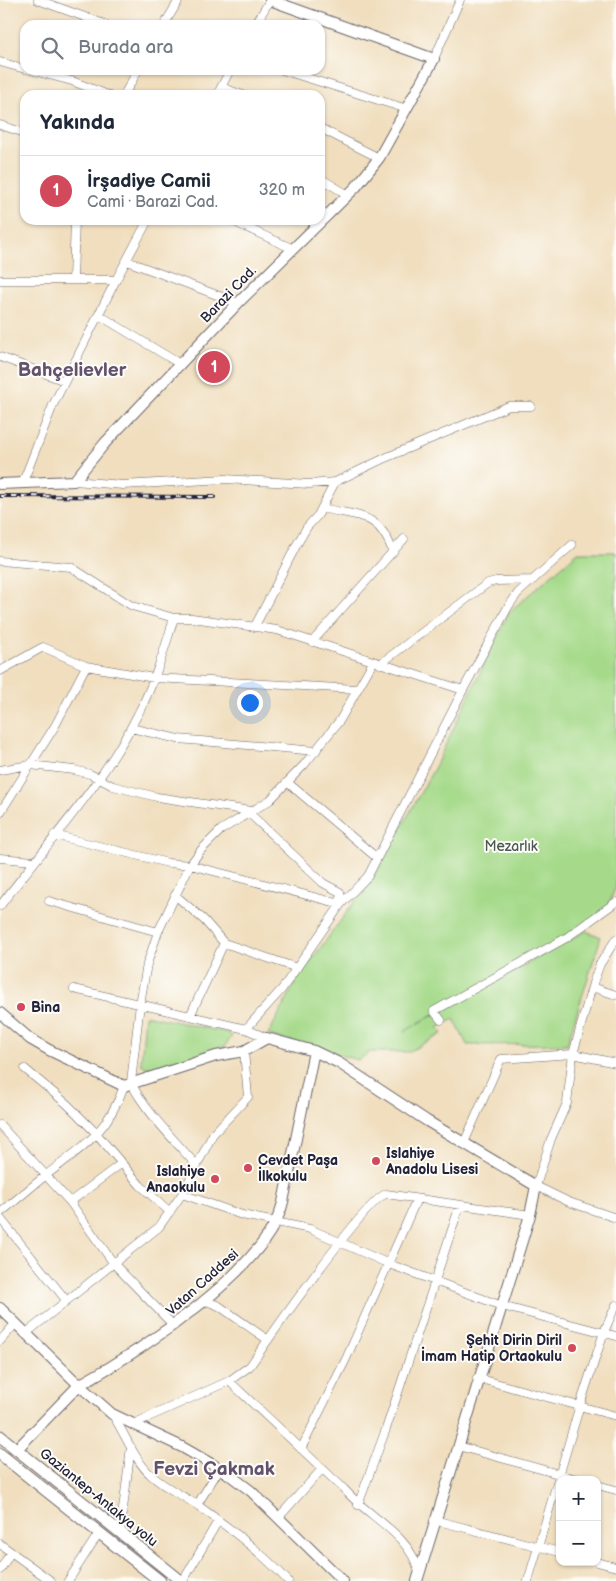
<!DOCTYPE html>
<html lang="tr">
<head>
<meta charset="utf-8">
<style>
	:root { --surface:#fff; --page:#f6f6f7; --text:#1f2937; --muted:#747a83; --line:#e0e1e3; --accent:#d1495b }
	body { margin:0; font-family:"Balsamiq Sans",sans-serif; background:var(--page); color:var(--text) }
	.controls { position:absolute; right:15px; bottom:15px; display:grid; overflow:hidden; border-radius:10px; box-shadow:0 1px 4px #0004 }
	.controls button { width:45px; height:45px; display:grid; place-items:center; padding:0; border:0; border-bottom:1px solid var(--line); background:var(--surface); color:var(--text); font:25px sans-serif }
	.you { position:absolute; left:249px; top:702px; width:18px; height:18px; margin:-12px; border:4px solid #fff; border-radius:50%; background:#1a73e8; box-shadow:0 0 0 8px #1a73e833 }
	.badge { display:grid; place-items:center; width:32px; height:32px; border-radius:50%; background:var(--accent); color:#fff; font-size:16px; font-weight:700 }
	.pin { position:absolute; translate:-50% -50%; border:2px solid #fff; box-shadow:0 1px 5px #0006 }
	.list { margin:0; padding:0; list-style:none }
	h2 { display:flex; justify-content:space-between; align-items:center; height:65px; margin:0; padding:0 20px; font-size:21px }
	h2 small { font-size:16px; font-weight:400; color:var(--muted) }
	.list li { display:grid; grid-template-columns:32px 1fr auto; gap:15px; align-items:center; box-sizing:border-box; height:70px; padding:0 20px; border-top:1px solid var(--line) }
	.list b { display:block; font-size:19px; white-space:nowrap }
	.list p { margin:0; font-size:16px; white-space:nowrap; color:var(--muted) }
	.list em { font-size:16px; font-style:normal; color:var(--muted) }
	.icon { flex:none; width:28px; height:28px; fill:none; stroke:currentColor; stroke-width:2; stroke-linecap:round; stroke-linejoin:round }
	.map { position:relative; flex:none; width:616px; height:1581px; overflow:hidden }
	.search { position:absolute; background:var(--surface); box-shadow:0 1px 4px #0004; left:20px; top:20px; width:305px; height:55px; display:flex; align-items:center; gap:12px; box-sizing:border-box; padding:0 18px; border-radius:15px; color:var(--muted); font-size:19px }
	.panel { position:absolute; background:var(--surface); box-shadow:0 1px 4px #0004; left:20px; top:90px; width:305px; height:135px; border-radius:15px }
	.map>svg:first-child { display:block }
	.green { fill:#a6da8a; stroke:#647e62 }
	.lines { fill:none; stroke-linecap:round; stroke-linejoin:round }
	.minor-casing { stroke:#6a6469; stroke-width:9 }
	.tertiary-casing { stroke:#6a6469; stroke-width:12 }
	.secondary-casing { stroke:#6a6469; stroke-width:13 }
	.minor { stroke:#fff; stroke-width:8 }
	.tertiary { stroke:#fff; stroke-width:10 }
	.secondary { stroke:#fff; stroke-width:11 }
	.rail-casing { stroke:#22223b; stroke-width:4 }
	.rail { stroke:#fdfcf7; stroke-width:2; stroke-dasharray:5.5; stroke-linecap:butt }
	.poi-dot { fill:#d1495b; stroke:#fdfcf7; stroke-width:2 }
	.labels { text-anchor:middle; stroke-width:4; stroke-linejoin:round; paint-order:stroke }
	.street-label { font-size:14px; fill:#22223b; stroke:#fdfcf7 }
	.park-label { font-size:14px; fill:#4a5953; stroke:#fdfcf7 }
	.poi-label { font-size:14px; font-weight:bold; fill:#22223b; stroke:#fdfcf7; text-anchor:start }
	.district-label { font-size:19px; font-weight:bold; fill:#62526e; stroke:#fdfcf7 }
</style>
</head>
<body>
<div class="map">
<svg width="616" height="1581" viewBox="0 0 616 1581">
	<rect width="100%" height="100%" fill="#fdfcf7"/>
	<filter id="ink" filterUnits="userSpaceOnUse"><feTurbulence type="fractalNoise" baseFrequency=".02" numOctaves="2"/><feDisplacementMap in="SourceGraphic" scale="10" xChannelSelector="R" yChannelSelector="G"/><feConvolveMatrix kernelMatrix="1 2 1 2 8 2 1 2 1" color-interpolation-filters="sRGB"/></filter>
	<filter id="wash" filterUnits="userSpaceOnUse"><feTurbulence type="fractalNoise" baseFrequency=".0096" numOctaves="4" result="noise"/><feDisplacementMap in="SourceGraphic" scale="20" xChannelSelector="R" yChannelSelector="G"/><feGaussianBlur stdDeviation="1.12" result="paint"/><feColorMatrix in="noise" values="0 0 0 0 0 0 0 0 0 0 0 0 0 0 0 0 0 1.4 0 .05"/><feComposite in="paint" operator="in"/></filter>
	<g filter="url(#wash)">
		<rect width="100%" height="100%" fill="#f0debe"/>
		<path class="green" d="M578,552H616V886L606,912L405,1031L586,931L601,937L567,1044L467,1045L454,1019L438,1028L442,1034L408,1052H370L358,1060L268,1035L298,978L376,873L436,765L509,612Z
			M145,1015L229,1033L232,1036L225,1046L150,1069L141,1064Z"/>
	</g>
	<g filter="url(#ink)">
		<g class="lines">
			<g class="minor-casing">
				<path id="minor" d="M38,0L107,25
					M164,25L179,0
					M255,25L270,0
					M434,59L460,0
					M0,62L25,69
					M30,70L72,81L108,95
					M282,70L407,109
					M221,87L243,95
					M124,95L138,70
					M217,95L230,70
					M0,125L25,133
					M320,128L379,158
					M320,178L348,195
					M230,220L291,248
					M127,261L238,303
					M0,280H116L148,220
					M73,280L75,220
					M99,315L180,364
					M0,357L65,381
					M74,481L123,485L225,479L309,484L335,482
					M23,482L53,405L116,280
					M322,508C359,517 379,512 393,552
					M0,561L71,567L132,606L174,618H192L277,630L463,690
					M255,626L296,546L307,527L318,515L335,482L385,458L509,406H531
					M312,642L404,539
					M380,664L488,583L496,581L533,580
					M0,671L43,647L86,666L154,678L357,689
					M131,728L178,739L316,751
					M0,770L30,765L74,770L90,774L113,786L157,797L251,811
					M287,782L377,858
					M0,813L55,726L86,666
					M54,835L168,863L190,865L341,904L340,892L323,883L248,812
					M0,858L34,861
					M175,895L204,920L224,943L297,968
					M49,901L158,932
					M0,906C47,844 103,784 138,714C154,684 164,651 174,618
					M616,939L600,964L593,983L573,1054L567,1103L551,1139L536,1186L569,1202L616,1218
					M592,987L616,995
					M74,989L246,1029L267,1038
					M190,1016L224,943
					M441,1020L434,1011L566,938L616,902
					M246,1029L282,989L341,904L368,876L463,690L508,607L518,593L572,545
					M25,1069L67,1104L96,1133L140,1185L170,1212
					M0,1125L70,1202L114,1264L174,1326
					M464,1143L501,1059L573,1054L616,1063
					M197,1166C178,1144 142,1108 131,1082L140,1004L147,964L158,932L190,865L201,850L221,830L270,800L304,765L340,720L373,662
					M182,1194L242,1215L310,1229L389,1264L502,1306L616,1336
					M70,1202L122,1163
					M0,1213C15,1201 30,1188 45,1176C82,1147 107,1134 124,1086
					M0,1218L66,1300
					M204,1300L219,1306L268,1340
					M25,1334L159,1227L182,1194L213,1134L248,1097L244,1051
					M0,1341L15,1324
					M477,1378L616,1416
					M229,1381L344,1489C369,1518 409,1533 419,1572
					M112,1414C125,1433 134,1460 151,1475C165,1488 184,1496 200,1507C231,1529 263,1553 288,1581
					M133,1424L229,1381L250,1366C267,1341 366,1199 386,1194L530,1215
					M458,1446L580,1480
					M301,1449L346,1359L417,1199
					M597,1485L616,1490
					M197,1505L220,1468
					M358,1505L386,1429L460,1205
					M279,1517L322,1469
					M434,1520L560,1552
					M120,1532L131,1447
					M0,1544L51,1581
					M597,1562L616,1567
					M0,1570L11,1552
					M68,1581L99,1533
					M183,1581L218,1521
					M528,1581L580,1405L604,1332L616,1305"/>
			</g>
			<g class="tertiary-casing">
				<path id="tertiary" d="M0,484L74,481L105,443L238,303L356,187L379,158L434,59L270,0
					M0,1013L30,1039L49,1050L124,1086L216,1056L244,1051L267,1038L314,1051L339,1063L427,1121L536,1186L530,1215L417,1581
					M0,1308L79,1385C137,1353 268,1269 283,1202L314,1051
					M17,1449L79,1385L112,1414L182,1447L227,1473L251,1491L343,1581"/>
			</g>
			<g class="secondary-casing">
				<path id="secondary" d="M0,1436L181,1581
					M0,1454L160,1581"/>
			</g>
			<use href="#minor" class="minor"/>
			<use href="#tertiary" class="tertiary"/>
			<use href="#secondary" class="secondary"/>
			<g class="rail-casing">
				<path id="rail" d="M0,496L214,497"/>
			</g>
			<use href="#rail" class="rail"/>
		</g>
	</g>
	<g class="poi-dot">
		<circle cx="21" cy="1007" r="5"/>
		<circle cx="376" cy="1161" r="5"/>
		<circle cx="248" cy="1168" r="5"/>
		<circle cx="215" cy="1179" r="5"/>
		<circle cx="572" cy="1348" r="5"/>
	</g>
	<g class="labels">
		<g class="street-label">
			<text transform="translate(228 294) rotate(-46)" y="5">Barazi Cad.</text>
			<text transform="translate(202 1282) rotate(-42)" y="5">Vatan Caddesi</text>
			<text transform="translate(99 1497) rotate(39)" y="5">Gaziantep-Antakya yolu</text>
		</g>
		<g class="park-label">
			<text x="511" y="851">Mezarlık</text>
		</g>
		<g class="poi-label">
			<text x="31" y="1012">Bina</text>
			<text x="386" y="1158">Islahiye<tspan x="386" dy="16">Anadolu Lisesi</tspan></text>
			<text x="258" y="1165">Cevdet Paşa<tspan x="258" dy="16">İlkokulu</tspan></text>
			<text x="205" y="1176" text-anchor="end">Islahiye<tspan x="205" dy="16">Anaokulu</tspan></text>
			<text x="562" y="1345" text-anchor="end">Şehit Dirin Diril<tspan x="562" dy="16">İmam Hatip Ortaokulu</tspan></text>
		</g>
		<g class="district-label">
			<text x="72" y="376">Bahçelievler</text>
			<text x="214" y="1475">Fevzi Çakmak</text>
		</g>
	</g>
</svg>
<div class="controls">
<button>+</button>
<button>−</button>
</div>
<div class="you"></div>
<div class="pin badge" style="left:214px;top:367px">1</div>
<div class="search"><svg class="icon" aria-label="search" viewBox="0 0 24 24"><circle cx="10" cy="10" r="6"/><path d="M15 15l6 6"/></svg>Burada ara</div>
<section class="panel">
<h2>Yakında<small></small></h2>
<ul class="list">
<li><span class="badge">1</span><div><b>İrşadiye Camii</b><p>Cami · Barazi Cad.</p></div><em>320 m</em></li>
</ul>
</section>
</div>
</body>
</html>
